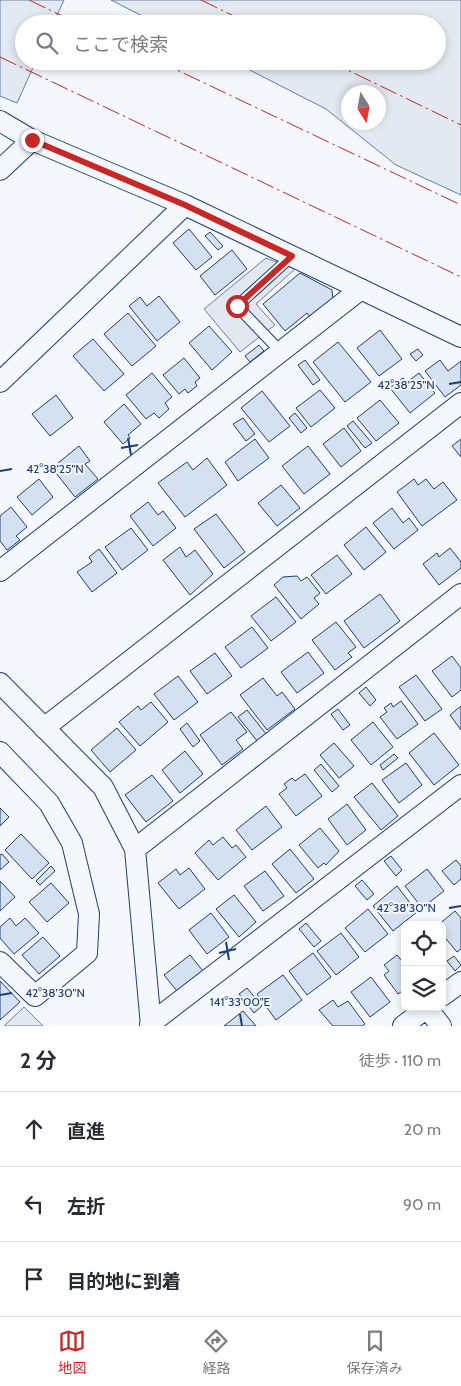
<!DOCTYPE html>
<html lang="ja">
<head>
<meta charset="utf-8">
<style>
	:root { --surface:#fff; --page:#f7f7f7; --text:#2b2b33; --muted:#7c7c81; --line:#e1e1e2; --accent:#c62828 }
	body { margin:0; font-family:Cabin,"Noto Sans JP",sans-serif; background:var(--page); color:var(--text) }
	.controls { position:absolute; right:15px; bottom:15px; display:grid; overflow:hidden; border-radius:8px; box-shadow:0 2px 8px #0003 }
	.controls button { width:45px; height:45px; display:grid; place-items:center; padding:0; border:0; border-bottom:1px solid var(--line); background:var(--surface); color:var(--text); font:25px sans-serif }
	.compass { position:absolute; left:341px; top:85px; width:45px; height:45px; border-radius:50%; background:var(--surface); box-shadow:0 2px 8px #0003; rotate:169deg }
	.stop { position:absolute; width:15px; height:15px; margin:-11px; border:4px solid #c62828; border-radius:50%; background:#fff }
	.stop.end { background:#c62828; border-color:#fff; box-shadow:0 1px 5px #0008 }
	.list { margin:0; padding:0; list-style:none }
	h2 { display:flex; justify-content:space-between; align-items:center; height:65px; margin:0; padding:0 20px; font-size:21px }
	h2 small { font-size:16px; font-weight:400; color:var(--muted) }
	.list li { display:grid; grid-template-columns:32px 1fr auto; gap:15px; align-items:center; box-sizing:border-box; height:75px; padding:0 20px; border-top:1px solid var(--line) }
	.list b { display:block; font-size:19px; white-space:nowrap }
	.list em { font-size:16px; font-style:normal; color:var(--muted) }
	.icon { flex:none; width:28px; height:28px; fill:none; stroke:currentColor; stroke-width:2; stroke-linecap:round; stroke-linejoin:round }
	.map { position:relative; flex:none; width:461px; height:1026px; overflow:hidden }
	.search { position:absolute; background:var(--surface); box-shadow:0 2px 8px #0003; left:15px; right:15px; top:15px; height:55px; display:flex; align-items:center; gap:12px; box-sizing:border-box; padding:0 18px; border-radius:28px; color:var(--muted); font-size:19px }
	.sheet { height:290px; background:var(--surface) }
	nav { display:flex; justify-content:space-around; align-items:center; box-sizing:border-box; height:70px; border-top:1px solid var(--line); background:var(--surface); font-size:14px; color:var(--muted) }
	nav a { display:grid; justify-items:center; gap:2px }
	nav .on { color:var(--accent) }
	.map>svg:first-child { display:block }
	.green { fill:#e3e9f0; stroke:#687fa3; fill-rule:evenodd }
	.parking { fill:#e3e8f0; stroke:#687fa3 }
	.building { fill:#d5e0f0; stroke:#1d3f73 }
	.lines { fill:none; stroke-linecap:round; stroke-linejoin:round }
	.service-casing { stroke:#1d3f73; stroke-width:12 }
	.minor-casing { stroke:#1d3f73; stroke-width:22 }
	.service { stroke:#f4f7fb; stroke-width:10 }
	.minor { stroke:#f4f7fb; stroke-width:20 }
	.power { stroke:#c62828; stroke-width:1; stroke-dasharray:18 4 2.5 4; stroke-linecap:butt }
	.route { stroke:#c62828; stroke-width:6 }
	.ticks { fill:none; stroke:#1d3f73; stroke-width:2 }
	.ticks-label { font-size:12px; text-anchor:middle; fill:#1d3f73; stroke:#f4f7fb; stroke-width:4; stroke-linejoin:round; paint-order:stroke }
</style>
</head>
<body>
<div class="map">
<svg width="461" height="1026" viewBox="0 0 461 1026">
	<rect width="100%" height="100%" fill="#f4f7fb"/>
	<path class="green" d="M0,0H64L53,24H24V61H36L17,103L0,96Z
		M111,0H461V195L396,165L326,109L232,61H437V24H158ZM378,92V122H348V92Z
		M24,1007L43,1026H4Z"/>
	<path class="parking" d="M266,258L295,269L256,304L275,325L240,352L204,309Z"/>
	<path class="building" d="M189,229L212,257L196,270L173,243Z
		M210,232L223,246L218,250L205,236Z
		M232,250L247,269L215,295L200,276Z
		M300,273L332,290L333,299L310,317L307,313L285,331L263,304Z
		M159,296L180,322L157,341L129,306L140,297L147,306Z
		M128,313L156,346L132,366L104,334Z
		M209,326L232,352L212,370L189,343Z
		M380,330L402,359L379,376L357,348Z
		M93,339L124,374L104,391L73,356Z
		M338,342L371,382L345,402L313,362Z
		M259,345L264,351L250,362L245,356Z
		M418,349L423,355L416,361L410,354Z
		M184,358L200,378L195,382L197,386L188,393L185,389L179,394L163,375Z
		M305,360L320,380L313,385L298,365Z
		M440,360L448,371L461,361V385L445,397L425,371Z
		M152,373L172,397L165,403L169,409L159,418L154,413L146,419L126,395Z
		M419,373L435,393L410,413L390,388L403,378L407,382Z
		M320,390L335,408L311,427L296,408Z
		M262,391L290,426L269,442L241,408Z
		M56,395L73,418L50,436L32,414Z
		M380,400L399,423L376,441L357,418Z
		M124,404L141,424L128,435L130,438L123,444L104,422Z
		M295,413L307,428L301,433L289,418Z
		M243,418L255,434L246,441L233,424Z
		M353,421L372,443L365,448L347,426Z
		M344,428L361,451L341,467L323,444Z
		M255,439L269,458L238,481L225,462Z
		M461,439V457L452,446Z
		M79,446L90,461L85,464L98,479L75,497L52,468Z
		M308,446L330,474L304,494L282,466Z
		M207,458L227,485L185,517L158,483L187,462L193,470Z
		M39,479L53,497L32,515L17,497Z
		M414,479L418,485L426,479L434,489L443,482L457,500L422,526L397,492Z
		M281,485L300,508L277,526L258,503Z
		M148,502L158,515L163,511L176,528L153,546L130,516Z
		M11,507L27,527L16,536L20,540L7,550L0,541V516Z
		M392,508L403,523L409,518L418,530L394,549L373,523Z
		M216,514L245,552L224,568L194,529Z
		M366,527L386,552L364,570L344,545Z
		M131,528L148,550L122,570L105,547Z
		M180,547L186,557L195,550L213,574L190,595L163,560Z
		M450,548L461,562V568L439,585L423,564L437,553L439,557Z
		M99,549L117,573L92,592L77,572L92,562L89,557Z
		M337,555L352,574L326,594L311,575Z
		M297,576L301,581L307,577L320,593L314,598L319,604L301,619L274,585L283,577Z
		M380,594L400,621L364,648L344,621Z
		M276,597L296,622L271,641L251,616Z
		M336,622L356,647L348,653L352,657L335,670L312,640Z
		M252,627L268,648L241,668L225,647Z
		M308,652L324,673L297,693L281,672Z
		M215,653L232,676L207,694L190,671Z
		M452,656L461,668V690L452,697L432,671Z
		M416,675L442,709L425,721L399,687Z
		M178,676L198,702L174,720L154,694Z
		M263,678L277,696L282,692L295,709L267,730L240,695Z
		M366,687L376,700L370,706L359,693Z
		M401,701L418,724L397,739L380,717L387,712L384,708L391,703L393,707Z
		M151,702L168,722L140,746L119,722L138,706L141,710Z
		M461,706V730L450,715Z
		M338,709L350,725L343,730L331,714Z
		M247,710L267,735L258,742L238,717Z
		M231,712L247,732L236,740L243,749L222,765L200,735Z
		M373,722L393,747L371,765L351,740Z
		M187,723L200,741L193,747L180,729Z
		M117,728L136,750L110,772L91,750Z
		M434,733L459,765L434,785L409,753Z
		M334,743L354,766L339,778L320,755Z
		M185,751L203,774L180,793L162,770Z
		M394,754L398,758L383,770L380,765Z
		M406,763L422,785L399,803L382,780Z
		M321,764L339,786L332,792L314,770Z
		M305,774L322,796L296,816L279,794L287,788L284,784L292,778L295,781Z
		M152,775L173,801L146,822L125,795Z
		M372,783L398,816L381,830L354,797Z
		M347,804L366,830L347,845L328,819Z
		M266,806L282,827L252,850L236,830Z
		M0,808L9,817L0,826Z
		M320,828L339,851L326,865L324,863L318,868L299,845Z
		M21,834L49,863L32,879L5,850Z
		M223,837L232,848L236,845L246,857L218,880L195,853L209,840L213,845Z
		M290,849L314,879L296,893L272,864Z
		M2,854L9,862L0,870V855Z
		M391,856L402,870L396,876L384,861Z
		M456,860L461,866V879L454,885L442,871Z
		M51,866L55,871L40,885L36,881Z
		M189,868L205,889L179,909L158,883L176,869L180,875Z
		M427,869L444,891L422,908L405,886Z
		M265,871L284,896L263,911L244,886Z
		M362,880L374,894L367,900L355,886Z
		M0,881L15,897L0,911Z
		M51,883L69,903L47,922L29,902Z
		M397,886L417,912L393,931L373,906Z
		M234,895L256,922L239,937L216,909Z
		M368,909L388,934L365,952L345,928Z
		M455,911L461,918V949L457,952L442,934V925H438Z
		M211,913L229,937L207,954L189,930Z
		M10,918L16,926L25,918L39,933L14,954L0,938V927Z
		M306,923L321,941L314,947L299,929Z
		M341,933L359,957L336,975L317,951Z
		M43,937L60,956L39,974L22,955Z
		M313,953L331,977L307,995L289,971Z
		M190,955L203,971L177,991L164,975Z
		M397,955L402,961L405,958V989L398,994L384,975L389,971L384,965Z
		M454,956L461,965L455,971L447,961Z
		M283,975L302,1000L276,1020L257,994Z
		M371,977L390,1002L370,1017L351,992Z
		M0,981L20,1002L0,1020Z
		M247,988L262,1006L254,1013L239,994Z
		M333,1000L338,1007L348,1001L365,1024L362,1026H333L319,1010Z
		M243,1011L256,1026H224Z"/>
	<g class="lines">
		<g class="service-casing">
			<path id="service" d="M281,352L237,306L292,256"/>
		</g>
		<g class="minor-casing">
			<path id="minor" d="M0,121L32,140L185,205L461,337
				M0,170L32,140
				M0,382L185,205
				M0,571L361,289
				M0,683L103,787L135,849L151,1026
				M44,728L461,403
				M0,752L49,803L72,843L89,914L87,953L35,996L0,962
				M135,849L461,594
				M442,996L461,982
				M427,1008L441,1026
				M150,1024L461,785
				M403,1026L428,1007"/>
		</g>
		<use href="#service" class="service"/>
		<use href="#minor" class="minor"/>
		<path class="power" d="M29,0L79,24
			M201,0L250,24
			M0,57L461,277
			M158,61L461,205
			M329,61L461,125"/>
	</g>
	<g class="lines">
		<path class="route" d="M32,140L185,205L292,256L237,306"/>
	</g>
	<path class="ticks" d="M449,384L461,382M128,438L131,455M121,448L138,445M0,471L12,469M449,908L461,906M226,942L229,960M219,953L236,949M0,995L12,993M240,1014L242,1026"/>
	<g class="ticks-label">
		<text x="406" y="389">42°38'25"N</text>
		<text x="55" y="473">42°38'25"N</text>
		<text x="406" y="912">42°38'30"N</text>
		<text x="55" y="997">42°38'30"N</text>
		<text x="240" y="1006">141°33'00"E</text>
	</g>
</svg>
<div class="controls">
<button><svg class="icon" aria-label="locate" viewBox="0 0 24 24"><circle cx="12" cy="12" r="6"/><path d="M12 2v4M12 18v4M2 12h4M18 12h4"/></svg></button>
<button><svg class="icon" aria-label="layers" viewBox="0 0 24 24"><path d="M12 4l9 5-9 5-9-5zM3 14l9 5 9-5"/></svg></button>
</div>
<svg class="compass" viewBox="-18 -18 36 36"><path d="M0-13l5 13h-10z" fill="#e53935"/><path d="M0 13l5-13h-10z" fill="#7c7c81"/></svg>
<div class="stop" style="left:237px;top:306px"></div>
<div class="stop end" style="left:32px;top:140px"></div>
<div class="search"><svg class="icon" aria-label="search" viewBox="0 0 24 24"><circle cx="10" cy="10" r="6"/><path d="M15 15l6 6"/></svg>ここで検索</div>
</div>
<section class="sheet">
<h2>2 分<small>徒歩 · 110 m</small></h2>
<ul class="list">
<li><svg class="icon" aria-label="ahead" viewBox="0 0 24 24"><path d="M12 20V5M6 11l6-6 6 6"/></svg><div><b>直進</b></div><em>20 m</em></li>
<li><svg class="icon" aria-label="left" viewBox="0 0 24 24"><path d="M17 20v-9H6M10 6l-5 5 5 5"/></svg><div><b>左折</b></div><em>90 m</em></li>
<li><svg class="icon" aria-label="arrive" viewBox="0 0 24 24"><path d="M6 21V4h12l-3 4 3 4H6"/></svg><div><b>目的地に到着</b></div></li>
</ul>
</section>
<nav>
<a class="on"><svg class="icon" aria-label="map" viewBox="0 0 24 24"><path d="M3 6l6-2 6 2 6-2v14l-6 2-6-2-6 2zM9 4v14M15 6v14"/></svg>地図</a>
<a><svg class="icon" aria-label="directions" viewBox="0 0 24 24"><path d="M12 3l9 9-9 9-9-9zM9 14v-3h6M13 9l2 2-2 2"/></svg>経路</a>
<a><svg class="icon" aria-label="saved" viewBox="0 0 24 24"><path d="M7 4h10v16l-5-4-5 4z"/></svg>保存済み</a>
</nav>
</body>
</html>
